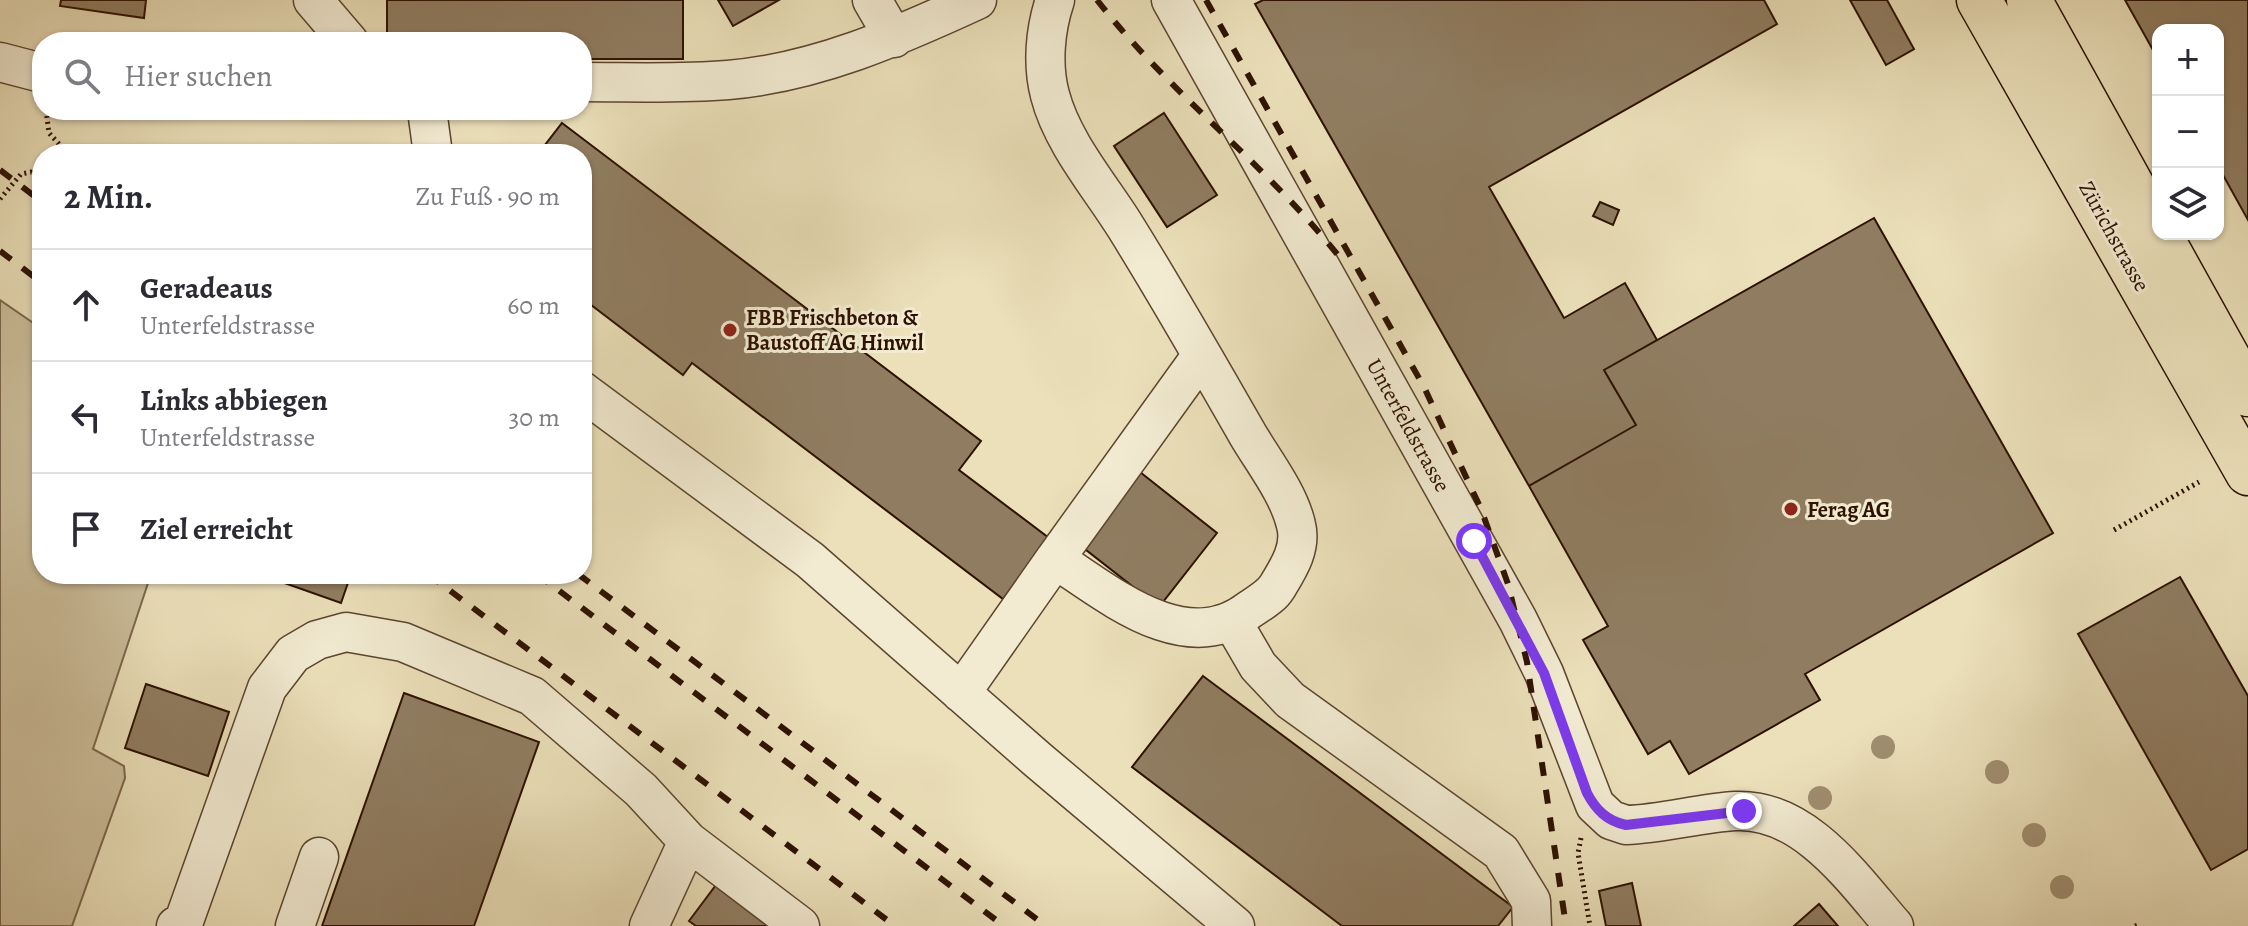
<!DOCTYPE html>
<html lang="de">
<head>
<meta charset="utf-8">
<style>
	:root { --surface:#fff; --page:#f7f7f7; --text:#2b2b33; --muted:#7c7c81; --line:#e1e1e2 }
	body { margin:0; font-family:Alegreya,serif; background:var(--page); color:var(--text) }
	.controls { position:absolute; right:24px; top:24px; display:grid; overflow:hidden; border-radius:16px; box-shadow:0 2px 6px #0004 }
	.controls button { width:72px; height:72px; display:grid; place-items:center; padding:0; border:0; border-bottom:2px solid var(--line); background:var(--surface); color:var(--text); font:40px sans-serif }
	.stop { position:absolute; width:24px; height:24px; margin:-18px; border:6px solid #7c3aed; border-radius:50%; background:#fff }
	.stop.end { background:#7c3aed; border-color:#fff; box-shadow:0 2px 8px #0008 }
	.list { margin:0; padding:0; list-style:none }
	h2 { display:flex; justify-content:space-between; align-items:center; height:104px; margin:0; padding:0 32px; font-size:34px }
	h2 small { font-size:26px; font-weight:400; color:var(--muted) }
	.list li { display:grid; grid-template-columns:52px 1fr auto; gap:24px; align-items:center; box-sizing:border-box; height:112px; padding:0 32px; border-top:2px solid var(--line) }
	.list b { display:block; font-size:30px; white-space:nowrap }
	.list p { margin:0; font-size:26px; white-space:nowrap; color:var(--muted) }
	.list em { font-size:26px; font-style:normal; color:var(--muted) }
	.icon { flex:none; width:44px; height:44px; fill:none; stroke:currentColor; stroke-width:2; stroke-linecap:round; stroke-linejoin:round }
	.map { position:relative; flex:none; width:2248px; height:926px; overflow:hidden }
	.search { position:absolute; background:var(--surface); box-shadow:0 2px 6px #0004; left:32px; top:32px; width:560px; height:88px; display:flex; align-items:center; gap:20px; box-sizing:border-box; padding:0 28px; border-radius:32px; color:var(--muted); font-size:30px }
	.panel { position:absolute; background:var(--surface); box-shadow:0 2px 6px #0004; left:32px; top:144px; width:560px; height:440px; border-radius:32px }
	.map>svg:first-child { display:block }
	.green { fill:#cbbd9a; stroke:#7c674d; stroke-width:2 }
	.building { fill:#907d61; stroke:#2d1100; stroke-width:2 }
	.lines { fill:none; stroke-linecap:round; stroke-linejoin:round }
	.minor-casing { stroke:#5c452e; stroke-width:41 }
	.major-casing { stroke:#2d1100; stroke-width:47 }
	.path { stroke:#2d1100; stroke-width:5; stroke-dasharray:2 4; stroke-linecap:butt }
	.minor { stroke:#f2ebd2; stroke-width:38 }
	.major { stroke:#ebe0ba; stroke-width:44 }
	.rail { stroke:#2d1100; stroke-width:6; stroke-dasharray:14 14; stroke-linecap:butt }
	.tree { fill:#a18f71 }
	.route { stroke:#7c3aed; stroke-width:10 }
	.poi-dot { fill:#8f2418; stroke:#f2ebd2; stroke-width:3 }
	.labels { text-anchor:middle; stroke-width:6; stroke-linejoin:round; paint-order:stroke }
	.street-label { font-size:22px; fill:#2d1100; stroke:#f2ebd2 }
	.poi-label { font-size:22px; font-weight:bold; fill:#2d1100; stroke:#f2ebd2; text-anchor:start }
</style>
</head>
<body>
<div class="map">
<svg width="2248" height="926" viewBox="0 0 2248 926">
	<rect width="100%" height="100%" fill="#ebe0ba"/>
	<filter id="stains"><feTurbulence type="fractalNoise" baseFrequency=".0025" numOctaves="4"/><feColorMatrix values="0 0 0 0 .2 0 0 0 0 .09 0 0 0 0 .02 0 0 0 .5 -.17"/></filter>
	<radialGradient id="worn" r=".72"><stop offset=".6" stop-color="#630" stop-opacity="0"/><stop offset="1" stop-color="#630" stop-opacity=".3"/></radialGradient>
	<path class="green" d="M0,300L42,329V574H151L93,749L124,766L125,778L72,926H0Z"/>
	<path class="building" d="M61,0H146L144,18L60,6Z
		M387,0H683V59H582V42H387Z
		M718,0H779L733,26Z
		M1263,0H1764L1777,24L1489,187L1564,318L1625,283L1657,340L1604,370L1636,425L1529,486L1255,4Z
		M1850,0H1887L1914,49L1886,65Z
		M2125,0H2248V220L2218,166V30H2158V59Z
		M1164,113L1217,195L1167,227L1114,146Z
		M562,123L981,441L959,470L1049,538L1003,599L692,363L683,375L582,298V154H538Z
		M1600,202L1619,210L1613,225L1593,216Z
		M1874,218L2053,533L1805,674L1820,700L1689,774L1670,741L1648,754L1583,640L1608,626L1529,486L1636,425L1604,370Z
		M1140,472L1217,533L1159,607L1081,546Z
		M259,574H351L341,603Z
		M2180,577L2248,696V849L2211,870L2078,634Z
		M1203,676L1513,907L1498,926H1342L1132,767Z
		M146,684L229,712L208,776L125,748Z
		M404,693L539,742L474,926H322Z
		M722,877L788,926H696L689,921Z
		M1632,883L1641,926H1606L1599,891Z
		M1819,904L1838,926H1794Z"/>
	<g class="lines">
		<g class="minor-casing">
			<path id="minor" d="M313,0L349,42
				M872,0L894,38
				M1055,0C1045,30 1042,65 1050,95C1062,142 1100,186 1125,226C1168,295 1208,365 1248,435C1264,462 1289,494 1296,525C1302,548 1288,569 1277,587C1271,597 1259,603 1249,610C1185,659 1109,594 1055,559L1202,355
				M1171,0L1518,620L1544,673L1595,805L1611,820L1626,825C1663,824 1699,813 1736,811C1805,808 1854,880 1894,926
				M0,62L42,73
				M582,82C631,82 680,84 728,80C815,73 899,36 977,0
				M427,110L433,154
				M582,391L810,560L1038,760L1235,926
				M1233,623L1258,666L1290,700L1501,852L1531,901L1532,926
				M961,693L1055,559
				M176,926L184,921L267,688L293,654L317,640L346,632L403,642L532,696L641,790L688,841L800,926
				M295,926L319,857
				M649,926L688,841"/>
		</g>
		<g class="major-casing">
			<path id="major" d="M1979,0L2248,473
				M2029,0L2158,233
				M2159,234L2248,394"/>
		</g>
		<path class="path" d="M46,110L49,133L68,154
			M0,199L21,174L31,172L42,177
			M2114,530L2199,482
			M1581,838L1578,853L1590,926
			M2135,926L2138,925"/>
		<use href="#minor" class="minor"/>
		<use href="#major" class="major"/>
		<path class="rail" d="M1097,0C1170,94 1267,165 1341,259
			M1206,0L1424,387L1481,509L1508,584L1527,662L1566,926
			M0,170L42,202
			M0,251L42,283
			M428,574L895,926
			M537,574L1004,926
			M578,574L1046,926"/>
	</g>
	<g class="tree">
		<circle cx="1883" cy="747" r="12"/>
		<circle cx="1997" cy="772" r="12"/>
		<circle cx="1820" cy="798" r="12"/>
		<circle cx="2034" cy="835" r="12"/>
		<circle cx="2062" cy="887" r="12"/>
	</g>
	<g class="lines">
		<path class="route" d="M1474,541L1544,673L1587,793C1596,810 1607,821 1626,825L1744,811"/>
	</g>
	<g class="poi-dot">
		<circle cx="730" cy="330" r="8"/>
		<circle cx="1791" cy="509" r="8"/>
	</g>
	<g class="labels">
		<g class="street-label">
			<text transform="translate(2115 236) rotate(61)" y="8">Zürichstrasse</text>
			<text transform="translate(1409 425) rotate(61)" y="8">Unterfeldstrasse</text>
		</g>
		<g class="poi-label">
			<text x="746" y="325">FBB Frischbeton &amp;<tspan x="746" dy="25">Baustoff AG Hinwil</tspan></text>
			<text x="1807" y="517">Ferag AG</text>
		</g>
	</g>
	<rect width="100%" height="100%" filter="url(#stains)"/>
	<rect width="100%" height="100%" fill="url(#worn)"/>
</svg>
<div class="controls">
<button>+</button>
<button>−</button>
<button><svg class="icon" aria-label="layers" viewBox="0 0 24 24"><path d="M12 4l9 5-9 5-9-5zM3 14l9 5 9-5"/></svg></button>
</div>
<div class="stop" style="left:1474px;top:541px"></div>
<div class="stop end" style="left:1744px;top:811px"></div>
<div class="search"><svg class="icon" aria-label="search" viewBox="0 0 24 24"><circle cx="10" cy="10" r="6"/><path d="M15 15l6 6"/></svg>Hier suchen</div>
<section class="panel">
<h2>2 Min.<small>Zu Fuß · 90 m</small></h2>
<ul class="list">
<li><svg class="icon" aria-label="ahead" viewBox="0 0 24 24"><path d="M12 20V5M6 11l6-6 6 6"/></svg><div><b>Geradeaus</b><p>Unterfeldstrasse</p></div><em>60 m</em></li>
<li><svg class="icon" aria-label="left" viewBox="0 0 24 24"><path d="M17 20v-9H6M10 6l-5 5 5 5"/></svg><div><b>Links abbiegen</b><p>Unterfeldstrasse</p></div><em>30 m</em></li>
<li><svg class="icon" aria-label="arrive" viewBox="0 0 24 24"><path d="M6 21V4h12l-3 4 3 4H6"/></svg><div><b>Ziel erreicht</b></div></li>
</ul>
</section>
</div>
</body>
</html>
